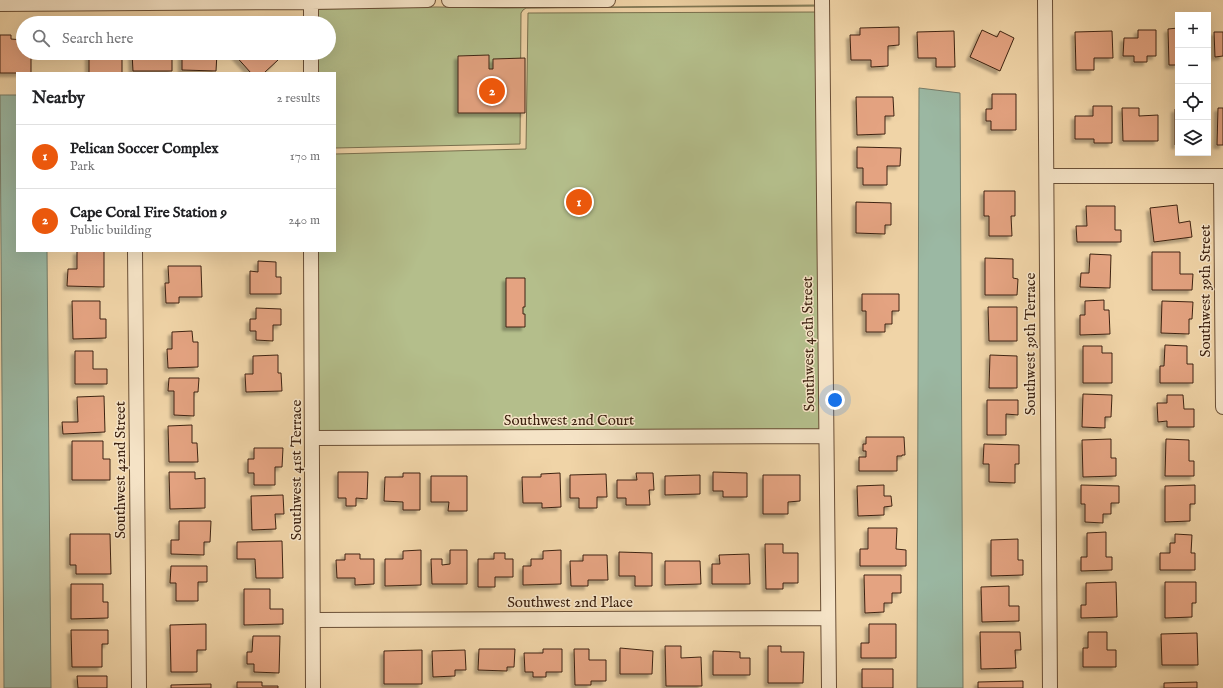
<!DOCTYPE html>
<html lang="en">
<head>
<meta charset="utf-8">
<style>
	:root { --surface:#fff; --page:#f2f2f2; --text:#202124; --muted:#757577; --line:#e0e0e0; --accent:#ea580c }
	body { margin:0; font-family:"IM FELL English",serif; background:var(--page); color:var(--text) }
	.controls { position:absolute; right:12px; top:12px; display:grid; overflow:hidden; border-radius:0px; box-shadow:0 4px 16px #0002 }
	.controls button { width:36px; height:36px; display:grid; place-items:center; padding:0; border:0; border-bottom:1px solid var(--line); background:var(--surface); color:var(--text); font:20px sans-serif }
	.you { position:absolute; left:835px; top:400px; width:14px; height:14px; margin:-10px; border:3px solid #fff; border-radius:50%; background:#1a73e8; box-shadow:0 0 0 6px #1a73e833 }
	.badge { display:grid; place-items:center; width:26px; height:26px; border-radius:50%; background:var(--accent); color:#fff; font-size:13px; font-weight:700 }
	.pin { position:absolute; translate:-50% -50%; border:2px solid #fff; box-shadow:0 1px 4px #0006 }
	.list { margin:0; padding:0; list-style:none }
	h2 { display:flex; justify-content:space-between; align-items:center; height:52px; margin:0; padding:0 16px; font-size:17px }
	h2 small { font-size:13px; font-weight:400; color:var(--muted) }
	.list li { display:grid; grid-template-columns:26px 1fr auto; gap:12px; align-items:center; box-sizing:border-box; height:64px; padding:0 16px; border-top:1px solid var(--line) }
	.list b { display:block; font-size:15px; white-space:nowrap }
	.list p { margin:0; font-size:13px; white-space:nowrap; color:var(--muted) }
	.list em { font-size:13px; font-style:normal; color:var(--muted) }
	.icon { flex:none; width:22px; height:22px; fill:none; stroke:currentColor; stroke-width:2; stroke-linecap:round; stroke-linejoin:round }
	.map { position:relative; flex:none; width:1223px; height:688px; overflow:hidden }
	.search { position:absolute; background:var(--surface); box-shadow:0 4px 16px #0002; left:16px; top:16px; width:320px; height:44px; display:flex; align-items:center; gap:10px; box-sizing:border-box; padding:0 14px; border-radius:22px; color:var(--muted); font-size:15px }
	.panel { position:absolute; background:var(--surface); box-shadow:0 4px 16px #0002; left:16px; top:72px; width:320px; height:180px; border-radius:0px }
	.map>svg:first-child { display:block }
	.green { fill:#b4be8b; stroke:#79704e }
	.water { fill:#9bb8a3; stroke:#767c69 }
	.building { fill:#e4a381; stroke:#3e2311; filter:url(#shadow) }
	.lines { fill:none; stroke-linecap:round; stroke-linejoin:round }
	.minor-casing { stroke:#6a4f36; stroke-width:16 }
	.minor { stroke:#f5e3c6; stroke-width:14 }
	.labels { text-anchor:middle; stroke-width:3; stroke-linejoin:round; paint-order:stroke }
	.street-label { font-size:15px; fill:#3e2311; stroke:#f5e3c6 }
</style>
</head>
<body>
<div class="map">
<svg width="1223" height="688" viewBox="0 0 1223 688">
	<defs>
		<filter id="shadow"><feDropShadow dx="-3.5" dy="3.5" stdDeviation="1" flood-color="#0004"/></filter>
	</defs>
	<rect width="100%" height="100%" fill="#f0d4a7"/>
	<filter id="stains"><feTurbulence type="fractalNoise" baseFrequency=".005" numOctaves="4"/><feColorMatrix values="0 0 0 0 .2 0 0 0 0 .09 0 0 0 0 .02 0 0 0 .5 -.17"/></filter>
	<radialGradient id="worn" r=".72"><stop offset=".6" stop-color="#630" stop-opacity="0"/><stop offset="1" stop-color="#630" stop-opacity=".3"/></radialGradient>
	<path class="green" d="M820,5V6L526,8L523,10L521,13L520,144L335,148V73H312V53H329V23H312V9L436,7L506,8Z
		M822,12L826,436L313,438L312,251H335V154L526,149L528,13Z"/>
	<path class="water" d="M919,88L960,93L963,688H917Z
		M0,95H17V251H47L51,688H4Z"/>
	<path class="building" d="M899,27V45L888,46V66L871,67V60H851L850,35H860V28Z
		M1178,28V65H1169L1168,29Z
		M982,30L997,37L1000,31L1014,38L1000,71L970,57Z
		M1138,30H1156V56H1147V62H1134V56H1123L1124,38H1138Z
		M954,31L955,67H936V58H918L917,32Z
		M1112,31L1113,58H1094V70H1076L1075,32Z
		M1214,32H1223V56L1215,57Z
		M0,35H11V39L23,40V53H31V73H0Z
		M89,53H122V73H89Z
		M132,53H172V71H133Z
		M182,53H217L216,71L182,70Z
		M233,53H271L278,60L264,73H251Z
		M489,55V69H493V59L525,58V113H458V56Z
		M992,94H1016V130H991V121H986V109H992Z
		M856,97H893L894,116H885V134L857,135Z
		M1093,106H1112V143H1094V139H1075V116H1093Z
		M1122,108H1139V116L1158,115V141H1123Z
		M1218,108H1223V145H1217Z
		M1175,109H1178V145H1175Z
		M857,147L901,148L900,166H887V185H863V168H857Z
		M984,191H1015V216H1011L1012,236H989V216H984Z
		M856,202L891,203V225H885V234L856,233Z
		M1177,205L1179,223L1190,221L1192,237L1154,242L1150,208Z
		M1086,206H1115V230H1121V242H1077L1076,226H1087Z
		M77,251H104V287L67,286L68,269H77Z
		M1152,252H1180V274H1193L1192,290H1152Z
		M1090,254L1111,255L1110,288L1080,287L1081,273H1089Z
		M985,258L1013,259V278L1018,279L1017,295H985Z
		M258,261L276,262V277H281V294H250V271L258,272Z
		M168,266H201L202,297H179V303H166L165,283H169Z
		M506,278H525V307H523V314H525V327H506Z
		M862,294H899V311H892V324H885V332H866V311H862Z
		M1104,300V310H1109L1110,334L1080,335V315H1085V301Z
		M72,301H100V319H106V338L73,339Z
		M1162,301L1193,302L1192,319H1189V334L1161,333Z
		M988,307H1017V341H989Z
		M256,308L281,309V325H273V341L256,340V331H250V319H256Z
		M192,331L193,342H198V367L168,368L167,349H172V332Z
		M1165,345L1187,346V364H1193V383H1160V366H1164Z
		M1083,346H1102V353H1112V383H1083Z
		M75,351H93V369H107V384H75Z
		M278,355V373H281L282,391L246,392L245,374H253V356Z
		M990,355L1017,356V388H989Z
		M169,378H199L198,392H194V416L174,415V391H168Z
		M1083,394L1112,395L1111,417H1105V428L1082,427Z
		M1167,395H1183L1184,409H1194V427H1167V421L1158,422L1157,403H1167Z
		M104,396L105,432L63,434L62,422H78L77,397Z
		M987,400H1018V415L1006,414V435H987Z
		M192,425V443H197L198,462H169L168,426Z
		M866,437H904L905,455H902V456H897V471H859V457H866V451H863V444H866Z
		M1111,439V458H1116V476L1083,477L1082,440Z
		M1166,439L1189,440V461H1194V476H1165Z
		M72,441H103V459H110V480H72Z
		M984,444L1019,445V464H1015V483L989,482V464H983Z
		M254,448H283L282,467H275V485H254V473H248V459H254Z
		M169,472H195V479L205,478V508L170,509Z
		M338,472H368L367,499L356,498V506H346V498H338Z
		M713,472L747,473V497H723V491H713Z
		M403,473H420V510H403V502L384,501L385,477H403Z
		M560,473L561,507L542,508V503H523L522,477H541V474Z
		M636,473H653L654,490H649L650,505H626V498H617V480H637Z
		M606,474L607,497H597V508H579V498H570V475Z
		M700,475V494L665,495V476Z
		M763,475H800V501L788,502V514H763Z
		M431,476H467V511H448L449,502H431Z
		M884,485V496H891L892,506L884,507V515L858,516L857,486Z
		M1081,485L1119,486V503H1111V514H1103V523L1085,522V504H1081Z
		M1195,485V504H1190V521L1165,522V486Z
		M283,495L284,514H275L276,529L252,530L251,496Z
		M179,521H211L210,542H204V555L171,554V540H179Z
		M868,528H897L896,549L906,550V566H860V549H868Z
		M1106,532V557H1112V570L1081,571V557H1087V533Z
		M70,534H110L111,574H76V565H70Z
		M1175,534L1192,535L1191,553H1195V570H1160V553H1170V543H1175Z
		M1018,539V560H1023V575L991,576V540Z
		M282,541L283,578H256L255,559H237V542Z
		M765,544H783V553H798V583H783V589H766Z
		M421,550V585L385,586V559H403V551Z
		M450,550H467V584H432L431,559H442V565L450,564Z
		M561,550V584L523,585V566H531V559H543V551Z
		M619,552L652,553V586H635V576H619Z
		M494,553H505V559H513V577H495V587H478V559H494Z
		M345,554H360V559H374V584L355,585V578H337L336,560H345Z
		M749,554L750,584H712V564H720L719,555Z
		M583,555H607L608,580H588V586H571L570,561H583Z
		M665,561H700L701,584L665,585Z
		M171,566H207V582H198V601H176V583H170Z
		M864,575H901V593H892V603H884V612L865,613Z
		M1116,582L1117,617L1081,618V605H1086V583Z
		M1165,582H1196V603H1192V617L1165,618Z
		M71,584H103V602H108V618L71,619Z
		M1009,586V606H1019V621L982,622L981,587Z
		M244,589H270V609H283V624L244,625Z
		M206,624V650H197V672H171L170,625Z
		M869,624H896V658H861V643H869Z
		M71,630H108V644H102V667H72Z
		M980,632H1020L1021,650H1015L1016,668L981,669Z
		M1088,632H1107V650H1116V667H1083V648H1088Z
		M1197,633L1198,665H1162L1161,634Z
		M253,636H280L279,673L254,672V664H247V652H252Z
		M665,646H681V658L701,657L702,686H666Z
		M768,646H781V652H804L803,683H768Z
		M620,648L653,651L652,674H620Z
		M479,649H515L514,667H507V671L478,670Z
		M543,649H562V672H546V677H533V672H525L524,653H543Z
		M574,649H589V660H606V681H591V685H575Z
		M422,650V684H384V651Z
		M465,650L466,670H455V676L433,677L432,651Z
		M713,651L740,652V658H750V675H713Z
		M862,669H893V688H862Z
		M77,676H107V688H78Z
		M1023,681V688H978V682Z
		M237,682H262V686H278V688H237Z
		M1197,682V688H1164V683Z
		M211,684V688H171V685Z"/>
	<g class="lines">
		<g class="minor-casing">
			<path id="minor" d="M449,0H608
				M822,0L829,688
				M1045,0L1050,688
				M0,4L311,2L428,0
				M311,23V0
				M311,53V73
				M1047,176H1223
				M1221,176L1223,407
				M135,251L139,688
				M311,251L313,688
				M313,438L826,436
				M313,620L828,618"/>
		</g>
		<use href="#minor" class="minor"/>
	</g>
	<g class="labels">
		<g class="street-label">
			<text transform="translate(1205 291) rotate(-90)" y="5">Southwest 39th Street</text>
			<text transform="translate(808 344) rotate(-91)" y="5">Southwest 40th Street</text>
			<text transform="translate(1030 344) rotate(-90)" y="5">Southwest 39th Terrace</text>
			<text x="569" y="425">Southwest 2nd Court</text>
			<text transform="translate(120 470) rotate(-90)" y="5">Southwest 42nd Street</text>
			<text transform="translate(296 470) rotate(-90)" y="5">Southwest 41st Terrace</text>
			<text x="570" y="607">Southwest 2nd Place</text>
		</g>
	</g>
	<rect width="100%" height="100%" filter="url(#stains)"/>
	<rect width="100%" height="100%" fill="url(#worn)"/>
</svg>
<div class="controls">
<button>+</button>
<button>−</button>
<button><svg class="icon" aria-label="locate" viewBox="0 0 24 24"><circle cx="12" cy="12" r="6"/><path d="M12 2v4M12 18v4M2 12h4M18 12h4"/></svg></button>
<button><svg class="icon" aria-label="layers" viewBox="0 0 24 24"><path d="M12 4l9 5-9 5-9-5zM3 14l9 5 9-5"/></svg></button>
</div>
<div class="you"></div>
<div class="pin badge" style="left:579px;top:202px">1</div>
<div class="pin badge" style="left:492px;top:91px">2</div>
<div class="search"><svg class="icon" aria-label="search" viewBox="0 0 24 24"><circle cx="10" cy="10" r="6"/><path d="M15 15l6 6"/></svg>Search here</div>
<section class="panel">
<h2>Nearby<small>2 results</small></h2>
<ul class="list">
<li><span class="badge">1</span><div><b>Pelican Soccer Complex</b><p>Park</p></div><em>170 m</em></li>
<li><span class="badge">2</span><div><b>Cape Coral Fire Station 9</b><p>Public building</p></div><em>240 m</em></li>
</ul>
</section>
</div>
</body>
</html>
